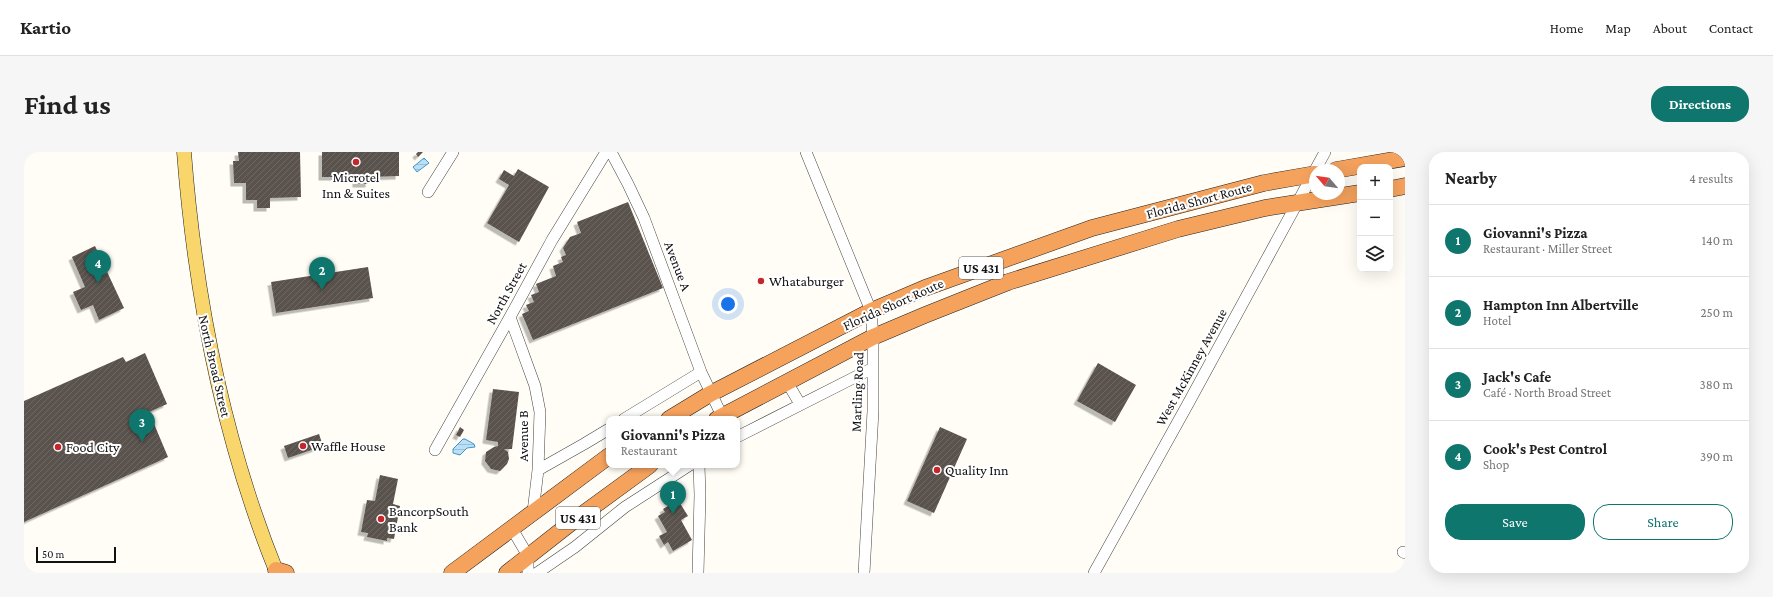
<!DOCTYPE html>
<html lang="en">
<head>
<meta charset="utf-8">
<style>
	:root { --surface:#fff; --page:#f6f6f6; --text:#222; --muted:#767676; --line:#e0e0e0; --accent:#0f766e }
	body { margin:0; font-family:"Crimson Pro",serif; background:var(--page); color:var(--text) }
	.controls { position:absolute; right:12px; top:12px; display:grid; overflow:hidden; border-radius:8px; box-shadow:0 4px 16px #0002 }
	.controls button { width:36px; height:36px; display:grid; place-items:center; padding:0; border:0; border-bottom:1px solid var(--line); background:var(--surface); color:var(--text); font:20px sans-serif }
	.compass { position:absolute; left:1285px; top:12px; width:36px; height:36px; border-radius:50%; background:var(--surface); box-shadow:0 4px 16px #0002; rotate:299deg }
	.scale { position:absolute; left:12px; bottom:10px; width:80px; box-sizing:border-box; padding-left:4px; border:2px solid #111; border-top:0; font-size:11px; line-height:14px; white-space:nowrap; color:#111; -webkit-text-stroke:3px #fff; paint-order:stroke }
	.you { position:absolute; left:704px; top:152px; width:14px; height:14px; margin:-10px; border:3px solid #fff; border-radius:50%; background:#1a73e8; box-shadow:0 0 0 6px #1a73e833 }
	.badge { display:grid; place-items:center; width:26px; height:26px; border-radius:50%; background:var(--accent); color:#fff; font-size:13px; font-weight:700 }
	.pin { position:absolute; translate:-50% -33px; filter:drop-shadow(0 1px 2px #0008) }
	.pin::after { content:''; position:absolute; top:21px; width:14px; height:12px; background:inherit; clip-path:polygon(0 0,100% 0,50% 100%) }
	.popup { position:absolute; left:582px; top:264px; width:134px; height:52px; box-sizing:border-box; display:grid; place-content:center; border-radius:8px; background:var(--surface); filter:drop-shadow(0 1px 3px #0005); font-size:13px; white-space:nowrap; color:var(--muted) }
	.popup b { font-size:15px; color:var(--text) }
	.popup::after { content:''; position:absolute; left:50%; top:100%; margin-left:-8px; border:8px solid transparent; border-top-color:var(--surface) }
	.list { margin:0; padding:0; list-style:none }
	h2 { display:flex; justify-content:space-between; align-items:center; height:52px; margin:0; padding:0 16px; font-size:17px }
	h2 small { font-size:13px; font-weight:400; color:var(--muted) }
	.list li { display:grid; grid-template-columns:26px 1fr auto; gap:12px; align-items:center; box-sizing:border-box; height:72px; padding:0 16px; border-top:1px solid var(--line) }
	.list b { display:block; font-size:15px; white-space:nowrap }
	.list p { margin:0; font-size:13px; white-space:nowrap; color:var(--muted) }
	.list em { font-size:13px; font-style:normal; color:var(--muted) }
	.actions { display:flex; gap:8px; padding:12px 16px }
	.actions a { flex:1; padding:9px 0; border:1px solid var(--accent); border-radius:16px; text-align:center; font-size:14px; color:var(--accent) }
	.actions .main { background:var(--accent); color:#fff }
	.icon { flex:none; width:22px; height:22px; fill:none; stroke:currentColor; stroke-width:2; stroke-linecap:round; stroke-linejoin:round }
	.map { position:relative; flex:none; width:1381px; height:421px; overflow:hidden; border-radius:16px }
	header { display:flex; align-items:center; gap:24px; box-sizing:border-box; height:56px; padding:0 20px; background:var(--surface); border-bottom:1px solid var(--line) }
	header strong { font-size:19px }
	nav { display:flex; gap:22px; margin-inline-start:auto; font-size:14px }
	.intro { display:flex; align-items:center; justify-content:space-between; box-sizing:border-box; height:96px; padding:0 24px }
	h1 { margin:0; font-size:28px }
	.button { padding:10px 18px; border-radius:16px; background:var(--accent); color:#fff; font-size:14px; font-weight:700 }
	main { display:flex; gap:24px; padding:0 24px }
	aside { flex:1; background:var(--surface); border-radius:16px; box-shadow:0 4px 16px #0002 }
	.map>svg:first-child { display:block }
	.water { fill:url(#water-rules); stroke:#3f96cf }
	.building { fill:url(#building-hatch); filter:url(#shadow) }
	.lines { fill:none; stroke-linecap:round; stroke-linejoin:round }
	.minor-casing { stroke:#444; stroke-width:12 }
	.major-casing { stroke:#222; stroke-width:15 }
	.highway-casing { stroke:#222; stroke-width:17 }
	.minor { stroke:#fff; stroke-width:11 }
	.major { stroke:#f9d66b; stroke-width:14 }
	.highway { stroke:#f5a25d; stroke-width:16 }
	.poi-dot { fill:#c4262e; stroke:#fff; stroke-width:1.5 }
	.labels { text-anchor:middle; stroke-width:4; stroke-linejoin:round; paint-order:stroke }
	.shield { fill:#fff; stroke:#585858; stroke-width:1 }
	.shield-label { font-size:13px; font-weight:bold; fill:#111 }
	.poi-label { font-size:14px; fill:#111; stroke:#fff; text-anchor:start }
	.street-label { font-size:14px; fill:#111; stroke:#fff }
</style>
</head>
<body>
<header>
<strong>Kartio</strong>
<nav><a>Home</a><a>Map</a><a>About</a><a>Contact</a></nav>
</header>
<div class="intro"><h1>Find us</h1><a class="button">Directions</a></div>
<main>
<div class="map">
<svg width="1381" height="421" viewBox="0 0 1381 421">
	<defs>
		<pattern id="water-rules" width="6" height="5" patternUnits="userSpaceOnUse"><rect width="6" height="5" fill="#b9e0f7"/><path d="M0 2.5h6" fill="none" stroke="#9ebfd3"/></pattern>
		<pattern id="building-hatch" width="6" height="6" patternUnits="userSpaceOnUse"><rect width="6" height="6" fill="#5a524d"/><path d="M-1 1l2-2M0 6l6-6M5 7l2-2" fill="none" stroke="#6d6662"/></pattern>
		<filter id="shadow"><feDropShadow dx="-3.5" dy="3.5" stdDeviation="0" flood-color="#0004"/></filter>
	</defs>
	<rect width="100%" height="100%" fill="#fffdf5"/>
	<path class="water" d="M400,6L405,11L393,20L389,15Z
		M439,287H441L450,292L451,295L443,296L436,303L429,301V297Z"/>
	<path class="building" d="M214,0H276L277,45L246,46V56H233V48H222V31H210L209,9H215Z
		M298,0H375V24L345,25V32H332V25H298Z
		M394,0H399L394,5L392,2Z
		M494,17L525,35L495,90L463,71L485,33L475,27L480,18L490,24Z
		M604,50L639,136L509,188L498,162L505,159L502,153L510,150L507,143L515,140L512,132L532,124L529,114L539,110L537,105L542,103L539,96L546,85L557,81L553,70Z
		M71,94L100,156L75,168L69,153L57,158L49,140L61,135L48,105Z
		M344,115L349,146L252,161L247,130Z
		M121,201L143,252L125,260L144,305L0,370V249L99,205L102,210Z
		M1074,211L1112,233L1091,270L1053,249Z
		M469,237L495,240L488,297H480L484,300L485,307L483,312L476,319L467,317L461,309L462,300L470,295L474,294V290L462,288Z
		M436,275L440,278L436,285L432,283Z
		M916,275L943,287L910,361L883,349Z
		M295,282L299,294L264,306L260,294Z
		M356,323L374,327L369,352L376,354L370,387L363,386V389L343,385L344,381L337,380L343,348L351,349Z
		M654,348L664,364L657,368L668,388L649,399L644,390L640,393L635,384L643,380L634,364L641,360L639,357Z"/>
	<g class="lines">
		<g class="minor-casing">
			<path id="minor" d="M587,0L604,32L620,66L677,220L698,264
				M782,0L847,159L849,185V259L840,421
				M404,40L429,0
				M486,165L511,234L516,260L514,318L509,360
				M763,230L776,252
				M600,267L677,220
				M713,285L849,216
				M411,298L486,165L528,88L582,0
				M514,318L560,292L585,277
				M487,375L504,404V421
				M1379,400L1381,401
				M513,421L551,395L601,355L666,313
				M674,421L676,343L675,313
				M1070,421L1165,250L1301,0"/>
		</g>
		<g class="major-casing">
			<path id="major" d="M160,0C171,143 199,288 253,421"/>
		</g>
		<g class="highway-casing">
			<path id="highway" d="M1312,18L1381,6
				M1366,37L1381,34
				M645,267L686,242L847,159L901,136L1068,76L1240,31L1291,22
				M693,267L849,185L901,163L984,130L1154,77L1241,56L1336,41
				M252,418L262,421
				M428,421L585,304
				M483,421L548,370L626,313"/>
		</g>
		<use href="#minor" class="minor"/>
		<use href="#major" class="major"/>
		<use href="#highway" class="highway"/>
	</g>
	<g class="poi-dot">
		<circle cx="332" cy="10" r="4"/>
		<circle cx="737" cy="129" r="4"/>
		<circle cx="279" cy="294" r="4"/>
		<circle cx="34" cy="295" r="4"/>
		<circle cx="913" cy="318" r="4"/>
		<circle cx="357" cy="367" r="4"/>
	</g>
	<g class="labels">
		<g class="shield">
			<rect x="935" y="105" width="44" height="22" rx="3"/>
			<rect x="532" y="355" width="44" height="22" rx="3"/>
		</g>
		<g class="shield-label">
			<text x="957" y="121">US 431</text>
			<text x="554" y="371">US 431</text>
		</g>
		<g class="poi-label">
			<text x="332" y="30" text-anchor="middle">Microtel<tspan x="332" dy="16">Inn &amp; Suites</tspan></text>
			<text x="745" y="134">Whataburger</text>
			<text x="287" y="299">Waffle House</text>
			<text x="42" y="300">Food City</text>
			<text x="921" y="323">Quality Inn</text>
			<text x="365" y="364">BancorpSouth<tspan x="365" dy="16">Bank</tspan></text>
		</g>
		<g class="street-label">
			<text transform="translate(1175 48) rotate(-15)" y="5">Florida Short Route</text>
			<text transform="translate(654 114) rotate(69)" y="5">Avenue A</text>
			<text transform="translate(482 141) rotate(-61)" y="5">North Street</text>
			<text transform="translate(869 152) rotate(-24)" y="5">Florida Short Route</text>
			<text transform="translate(191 214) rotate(77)" y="5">North Broad Street</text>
			<text transform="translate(1167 215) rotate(-61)" y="5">West McKinney Avenue</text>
			<text transform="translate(833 240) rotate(-88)" y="5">Martling Road</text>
			<text transform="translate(499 284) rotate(-90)" y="5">Avenue B</text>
		</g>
	</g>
</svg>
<div class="controls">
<button>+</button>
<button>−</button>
<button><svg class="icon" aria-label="layers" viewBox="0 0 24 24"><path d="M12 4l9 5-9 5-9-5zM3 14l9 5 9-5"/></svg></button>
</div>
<svg class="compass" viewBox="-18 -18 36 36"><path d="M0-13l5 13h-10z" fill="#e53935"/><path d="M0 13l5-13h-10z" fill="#767676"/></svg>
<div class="scale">50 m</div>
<div class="you"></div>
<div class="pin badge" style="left:649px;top:362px">1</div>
<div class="popup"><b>Giovanni's Pizza</b>Restaurant</div>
<div class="pin badge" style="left:298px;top:138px">2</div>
<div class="pin badge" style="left:118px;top:290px">3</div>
<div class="pin badge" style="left:74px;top:131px">4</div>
</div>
<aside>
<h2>Nearby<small>4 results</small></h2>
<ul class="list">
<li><span class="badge">1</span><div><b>Giovanni's Pizza</b><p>Restaurant · Miller Street</p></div><em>140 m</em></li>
<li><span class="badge">2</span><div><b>Hampton Inn Albertville</b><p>Hotel</p></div><em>250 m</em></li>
<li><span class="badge">3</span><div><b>Jack's Cafe</b><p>Café · North Broad Street</p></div><em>380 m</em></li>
<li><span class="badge">4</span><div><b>Cook's Pest Control</b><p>Shop</p></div><em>390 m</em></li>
</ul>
<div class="actions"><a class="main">Save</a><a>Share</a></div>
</aside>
</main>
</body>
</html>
